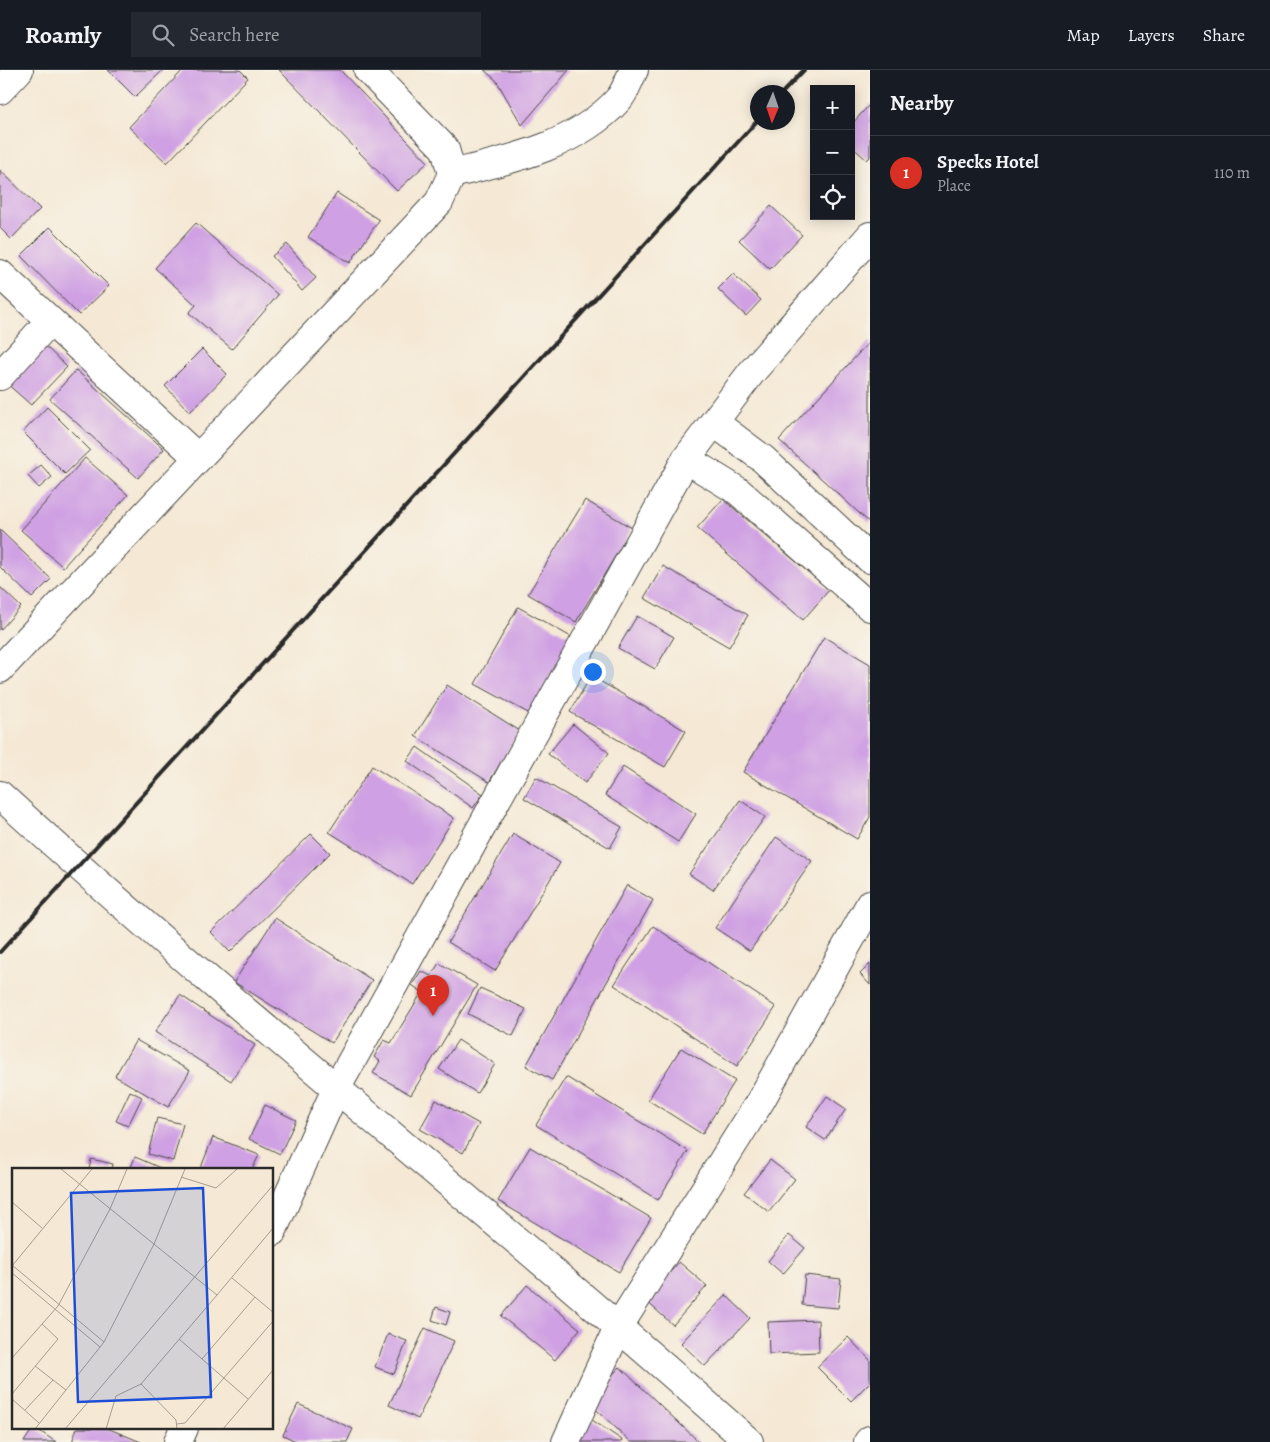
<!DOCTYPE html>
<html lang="en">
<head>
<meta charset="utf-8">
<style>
	:root { --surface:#171b24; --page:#242831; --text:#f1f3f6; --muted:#9ea1a6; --line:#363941; --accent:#d93025 }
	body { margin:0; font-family:Alegreya,serif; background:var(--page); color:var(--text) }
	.controls { position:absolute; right:15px; top:15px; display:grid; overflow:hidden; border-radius:0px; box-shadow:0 2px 12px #0003 }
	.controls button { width:45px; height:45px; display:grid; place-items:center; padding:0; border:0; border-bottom:1px solid var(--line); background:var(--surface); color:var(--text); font:25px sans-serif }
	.compass { position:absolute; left:750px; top:15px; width:45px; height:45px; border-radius:50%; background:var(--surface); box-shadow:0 2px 12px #0003; rotate:182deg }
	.you { position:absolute; left:592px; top:601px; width:18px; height:18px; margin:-12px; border:4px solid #fff; border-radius:50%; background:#1a73e8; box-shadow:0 0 0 8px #1a73e833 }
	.badge { display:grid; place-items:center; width:32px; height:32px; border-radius:50%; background:var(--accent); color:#fff; font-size:16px; font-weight:700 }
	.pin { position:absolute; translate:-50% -41px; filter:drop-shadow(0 1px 2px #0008) }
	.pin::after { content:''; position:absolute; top:26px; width:18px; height:15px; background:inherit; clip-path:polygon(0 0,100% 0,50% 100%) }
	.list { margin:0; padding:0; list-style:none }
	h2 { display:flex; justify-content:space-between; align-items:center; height:65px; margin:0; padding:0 20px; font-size:21px }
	h2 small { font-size:16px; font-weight:400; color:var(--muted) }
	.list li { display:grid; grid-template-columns:32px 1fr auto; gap:15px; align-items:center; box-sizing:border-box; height:75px; padding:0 20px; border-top:1px solid var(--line) }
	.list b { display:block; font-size:19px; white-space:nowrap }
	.list p { margin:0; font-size:16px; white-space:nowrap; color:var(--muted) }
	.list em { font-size:16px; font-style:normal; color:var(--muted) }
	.icon { flex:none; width:28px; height:28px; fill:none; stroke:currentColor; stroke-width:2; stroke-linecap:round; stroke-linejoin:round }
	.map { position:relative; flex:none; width:870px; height:1372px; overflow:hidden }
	header { display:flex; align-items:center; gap:30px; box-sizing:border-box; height:70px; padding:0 25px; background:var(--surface); border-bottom:1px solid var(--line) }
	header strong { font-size:24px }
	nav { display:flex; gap:28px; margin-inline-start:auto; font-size:18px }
	.search { width:350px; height:45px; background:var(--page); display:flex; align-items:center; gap:12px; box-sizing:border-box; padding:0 18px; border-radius:0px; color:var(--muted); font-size:19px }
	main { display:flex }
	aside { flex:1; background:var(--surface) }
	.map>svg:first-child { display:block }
	.building { fill:#cfa0e3 }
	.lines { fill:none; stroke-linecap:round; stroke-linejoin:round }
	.minor-casing { stroke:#494844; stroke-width:30 }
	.major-casing { stroke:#494844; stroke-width:30 }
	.minor { stroke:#fff; stroke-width:28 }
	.major { stroke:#fff; stroke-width:28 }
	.rail { stroke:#2b2b2b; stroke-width:4 }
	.inset-road { fill:none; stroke:#a49d91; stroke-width:1 }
	.view { fill:#1d4ed8; fill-opacity:0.15; stroke:#1d4ed8; stroke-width:2.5 }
	.inset-edge { fill:none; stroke:#2b2b2b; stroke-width:2.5 }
</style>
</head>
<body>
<header>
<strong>Roamly</strong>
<div class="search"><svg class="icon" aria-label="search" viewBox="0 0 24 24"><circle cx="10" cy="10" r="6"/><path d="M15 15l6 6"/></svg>Search here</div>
<nav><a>Map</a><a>Layers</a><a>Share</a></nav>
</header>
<main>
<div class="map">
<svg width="870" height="1372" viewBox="0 0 870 1372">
	<rect width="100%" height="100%" fill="#f7f3e8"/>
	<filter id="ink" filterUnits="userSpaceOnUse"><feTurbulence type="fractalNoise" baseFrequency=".02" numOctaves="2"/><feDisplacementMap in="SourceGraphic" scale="10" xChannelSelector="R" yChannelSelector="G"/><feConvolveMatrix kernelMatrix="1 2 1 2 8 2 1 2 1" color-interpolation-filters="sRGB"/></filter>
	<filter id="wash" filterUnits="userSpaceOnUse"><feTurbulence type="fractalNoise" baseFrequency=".0096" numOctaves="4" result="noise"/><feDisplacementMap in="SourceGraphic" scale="20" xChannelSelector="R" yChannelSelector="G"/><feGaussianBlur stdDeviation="1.12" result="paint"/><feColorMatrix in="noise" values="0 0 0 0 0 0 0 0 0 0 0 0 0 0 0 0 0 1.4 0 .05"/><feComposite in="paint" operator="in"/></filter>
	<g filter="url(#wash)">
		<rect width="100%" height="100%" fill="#f5e9d5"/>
		<g id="blocks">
			<path class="building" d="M108,0H163L135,27Z
				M183,0H240L248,8L167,93L129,57Z
				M279,0H340L428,92L397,121Z
				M484,0H569L522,55L496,10Z
				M870,34V87L867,90L851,76V55Z
				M0,100L40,139L11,169L0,158Z
				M337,123L379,150L350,193L308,167Z
				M771,136L802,165L770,199L739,170Z
				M196,153L278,225L232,279L189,243L196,235L155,198Z
				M50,157L109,216L79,245L21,186Z
				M287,174L316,208L302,221L272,186Z
				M733,204L761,230L746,246L718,219Z
				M870,271V453L779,370Z
				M41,272L67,297L31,335L4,311Z
				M202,279L227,304L190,342L165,316Z
				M76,300L164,379L138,408L50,329Z
				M47,337L90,380L65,404L23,362Z
				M85,388L128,425L63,497L21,460Z
				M41,395L52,407L39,418L28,406Z
				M723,429L829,520L803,550L697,458Z
				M585,430L632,458L576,552L528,524Z
				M0,460L51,509L32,528L0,497Z
				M663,496L748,545L729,577L644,528Z
				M0,517L21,537L0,560Z
				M518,537L573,568L530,644L475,614Z
				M637,546L674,567L655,599L618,578Z
				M824,567L870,594V747L857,769L743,702Z
				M591,606L686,661L665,697L570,642Z
				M447,615L520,661L489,712L415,666Z
				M573,654L609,683L585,713L548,684Z
				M417,677L483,724L473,738L407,691Z
				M372,696L454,748L412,814L329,762Z
				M623,697L696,744L678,772L605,725Z
				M536,707L622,757L610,778L524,728Z
				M740,730L765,747L713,820L689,804Z
				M311,764L330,783L230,882L211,862Z
				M513,764L560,793L495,901L448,872Z
				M776,767L812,791L750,881L715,858Z
				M627,815L653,830L552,1010L526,996Z
				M275,848L372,910L332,973L234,912Z
				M653,856L776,937L737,996L614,915Z
				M439,893L477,915L411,1025L373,1003L380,991L374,987L384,970L391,973L422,922L412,915L421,901L431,906Z
				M870,894V915L860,904Z
				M480,918L526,939L513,966L468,944Z
				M180,925L255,975L231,1011L155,962Z
				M136,970L190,1001L168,1037L115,1006Z
				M458,970L495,994L477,1023L439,999Z
				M681,978L735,1011L702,1064L648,1030Z
				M566,1007L688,1081L658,1130L536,1055Z
				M130,1021L142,1027L128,1056L116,1051Z
				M827,1026L846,1039L825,1070L806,1057Z
				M436,1030L479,1054L463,1083L420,1059Z
				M265,1035L296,1050L280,1084L249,1069Z
				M157,1048L183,1054L173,1091L148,1084Z
				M213,1067L259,1085L252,1100H200Z
				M530,1077L651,1148L619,1202L498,1131Z
				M135,1087L165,1100H130Z
				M91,1089L113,1094L112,1100H89Z
				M770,1090L795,1109L769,1142L744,1123Z
				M789,1165L805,1178L783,1204L768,1191Z
				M679,1192L707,1216L673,1255L645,1230Z
				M805,1205L841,1209L838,1238L802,1235Z
				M527,1215L580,1259L555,1290L501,1246Z
				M726,1225L750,1248L705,1296L681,1273Z
				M436,1237L450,1242L446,1255L432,1250Z
				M818,1250L819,1282L769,1284L768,1252Z
				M425,1258L454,1271L418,1349L389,1335Z
				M388,1264L407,1271L394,1304L375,1297Z
				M848,1267L870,1290V1312L851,1331L817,1297Z
				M620,1297L699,1372H631L587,1331Z
				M298,1334L353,1359L347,1372H298L283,1365Z
				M589,1348L622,1370L621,1372H574Z
				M33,1358H35L56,1372H24Z
				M77,1358H107L141,1372H72Z"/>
		</g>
	</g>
	<g filter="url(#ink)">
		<use href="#blocks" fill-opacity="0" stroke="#494844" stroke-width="1"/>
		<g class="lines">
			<g class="minor-casing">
				<path id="minor" d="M0,20L19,0
					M452,104C509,90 576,76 618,30C625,23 629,9 634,0
					M0,204L197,387
					M0,306L50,251
					M715,353L763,389L870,489
					M686,389L738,421L870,537
					M272,1162L336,1019L686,389L751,303L870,166
					M178,1372L184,1358
					M566,1372L619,1256L761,1030L870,834
					M868,1372L870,1370"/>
			</g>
			<g class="major-casing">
				<path id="major" d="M0,599L439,132L452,104L445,79L368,0
					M0,725C243,948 503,1152 749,1372"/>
			</g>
			<use href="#minor" class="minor"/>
			<use href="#major" class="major"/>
			<path class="rail" d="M783,22L804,0
				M0,882L758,50"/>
		</g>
	</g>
	<g transform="translate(12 1098)">
		<rect width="261" height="261" fill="#f5e9d5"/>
		<path class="inset-road" d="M49,1L205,127L129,216L164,252L165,261M169,9L204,20L225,1M0,34L30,60M0,97L92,174M0,98L80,1M0,105L88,179M220,110L262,145M205,127L262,59M167,171L236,231M0,190L46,138L98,41L115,1M190,191L243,129M23,198L54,222M0,226L46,171L30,156M0,231L27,255M13,242L41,212M165,256L173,255L262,152M23,261L92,174L142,76L173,1M53,261L262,16M94,261L104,228L129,216M211,261L262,201"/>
		<path class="view" d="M191,20L199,229L66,234L59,25Z"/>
		<rect width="261" height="261" class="inset-edge"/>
	</g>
</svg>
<div class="controls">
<button>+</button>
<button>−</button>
<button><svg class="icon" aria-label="locate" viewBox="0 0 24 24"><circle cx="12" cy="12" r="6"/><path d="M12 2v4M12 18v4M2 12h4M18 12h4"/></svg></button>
</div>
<svg class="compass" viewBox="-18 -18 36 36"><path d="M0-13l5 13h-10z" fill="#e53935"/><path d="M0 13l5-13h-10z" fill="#9ea1a6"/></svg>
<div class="you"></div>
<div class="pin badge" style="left:433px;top:946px">1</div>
</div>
<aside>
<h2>Nearby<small></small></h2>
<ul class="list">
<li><span class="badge">1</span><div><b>Specks Hotel</b><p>Place</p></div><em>110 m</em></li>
</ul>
</aside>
</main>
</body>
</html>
